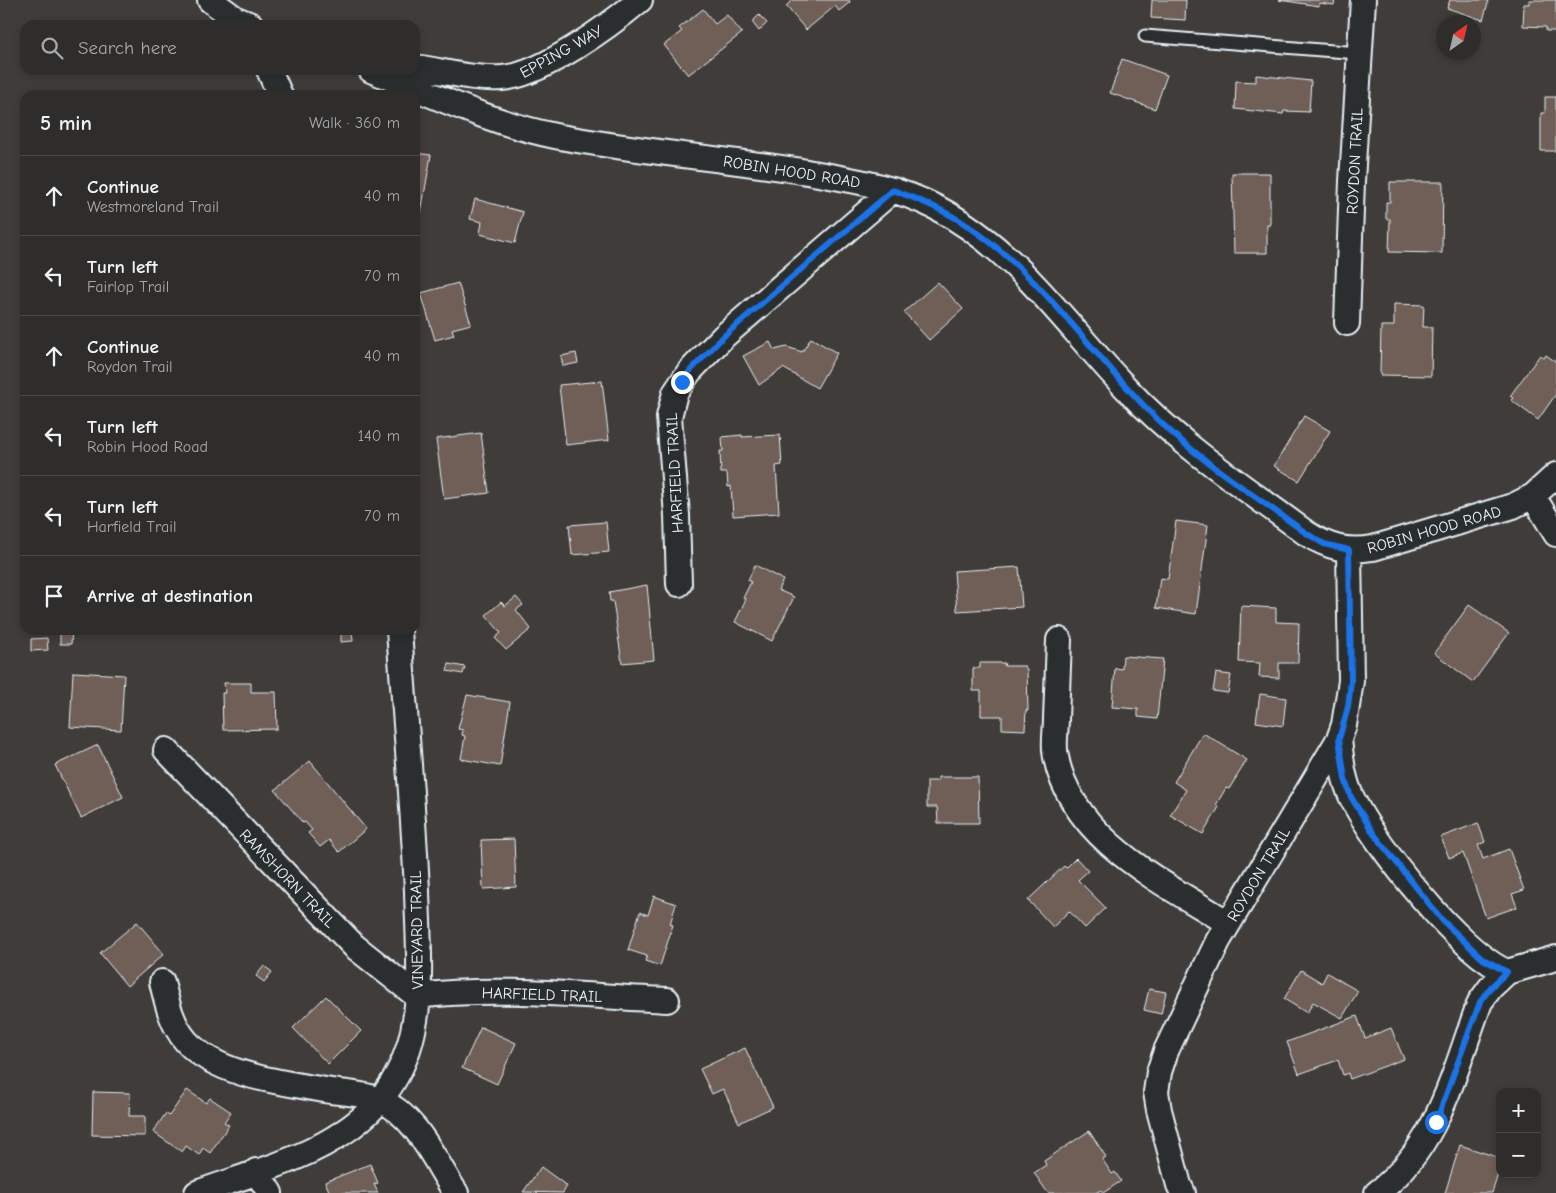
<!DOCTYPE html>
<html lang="en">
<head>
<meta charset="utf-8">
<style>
	:root { --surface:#2f2d2c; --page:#373534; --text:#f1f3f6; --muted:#a7a8a9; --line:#4a4948 }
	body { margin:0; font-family:"Comic Neue",sans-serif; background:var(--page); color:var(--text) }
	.controls { position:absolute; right:15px; bottom:15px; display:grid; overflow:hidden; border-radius:10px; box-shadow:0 2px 8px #0003 }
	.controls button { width:45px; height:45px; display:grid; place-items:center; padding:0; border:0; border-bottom:1px solid var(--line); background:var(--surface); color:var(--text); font:25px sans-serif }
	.compass { position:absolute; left:1436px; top:15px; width:45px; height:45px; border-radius:50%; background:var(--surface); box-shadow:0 2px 8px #0003; rotate:34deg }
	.stop { position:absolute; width:15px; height:15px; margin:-11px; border:4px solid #1a73e8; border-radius:50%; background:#fff }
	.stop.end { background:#1a73e8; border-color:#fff; box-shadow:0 1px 5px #0008 }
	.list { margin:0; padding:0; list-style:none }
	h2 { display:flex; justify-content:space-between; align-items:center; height:65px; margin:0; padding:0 20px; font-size:21px }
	h2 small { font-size:16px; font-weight:400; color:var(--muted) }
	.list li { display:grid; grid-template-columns:32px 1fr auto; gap:15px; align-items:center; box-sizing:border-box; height:80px; padding:0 20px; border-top:1px solid var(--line) }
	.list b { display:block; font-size:19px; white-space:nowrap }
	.list p { margin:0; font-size:16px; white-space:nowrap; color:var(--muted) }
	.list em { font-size:16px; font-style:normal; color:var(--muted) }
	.icon { flex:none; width:28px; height:28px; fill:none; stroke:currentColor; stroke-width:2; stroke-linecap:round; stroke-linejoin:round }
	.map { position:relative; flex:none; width:1556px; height:1193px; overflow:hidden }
	.search { position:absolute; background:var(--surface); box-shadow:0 2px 8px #0003; left:20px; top:20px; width:400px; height:55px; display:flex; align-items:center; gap:12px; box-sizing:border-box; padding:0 18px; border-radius:15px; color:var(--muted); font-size:19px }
	.panel { position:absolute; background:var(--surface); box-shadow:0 2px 8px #0003; left:20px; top:90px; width:400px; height:545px; border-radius:15px }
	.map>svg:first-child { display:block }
	.building { fill:#6f5e57; stroke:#e8f1f8 }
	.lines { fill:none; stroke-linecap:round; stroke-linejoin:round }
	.lane-casing { stroke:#e8f1f8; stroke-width:15 }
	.street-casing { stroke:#e8f1f8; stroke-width:28 }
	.lane { stroke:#2a2d2e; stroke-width:11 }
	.street { stroke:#2a2d2e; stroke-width:24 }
	.route { stroke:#1a73e8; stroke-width:6 }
	.labels { text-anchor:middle; stroke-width:5; stroke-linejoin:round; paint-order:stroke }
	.street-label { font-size:16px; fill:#e8f1f8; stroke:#2a2d2e }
</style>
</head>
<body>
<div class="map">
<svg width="1556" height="1193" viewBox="0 0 1556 1193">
	<rect width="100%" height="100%" fill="#3f3c3a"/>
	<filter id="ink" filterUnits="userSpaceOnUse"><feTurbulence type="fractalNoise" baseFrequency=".02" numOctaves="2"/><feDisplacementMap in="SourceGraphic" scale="10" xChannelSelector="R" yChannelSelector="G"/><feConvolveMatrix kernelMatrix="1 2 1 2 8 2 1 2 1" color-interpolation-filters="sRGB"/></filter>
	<g filter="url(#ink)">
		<path class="building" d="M793,0H849L850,2L839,11L835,6L806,30L786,6Z
			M1152,0H1186L1185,20L1151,18Z
			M1279,0H1335L1334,5L1319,3V6Z
			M1450,0H1489L1483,20L1447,8Z
			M1529,0H1556V31H1546V27L1523,26L1524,4H1529Z
			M703,9L715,24L727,15L742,33L688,75L664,45L682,31L679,28Z
			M759,15L767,23L759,31L752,22Z
			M1122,59L1167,75L1155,109L1110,93Z
			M1256,75L1311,81L1309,112L1284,111L1283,114L1235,109L1236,81L1256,82Z
			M1545,97H1556V151H1541V113H1545Z
			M415,153L431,155L421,213L415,212Z
			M1232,173H1270V225H1267V253H1234Z
			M1390,182H1443L1442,253L1389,252L1390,219H1386V202H1390Z
			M475,199L523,212L515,243L480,234L482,222L470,219Z
			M938,282L963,309L929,340L904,312Z
			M458,283L471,324L452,329L454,335L435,340L421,293Z
			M1394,304L1424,305L1423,327H1432L1431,376L1380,375L1381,326H1394Z
			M811,338L837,353L817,388L783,368L759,385L743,356L770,342L774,350L787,347L802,352Z
			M576,353L578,363L563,366L561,356Z
			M1540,355L1544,358L1546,355L1556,362V394L1538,420L1511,400L1513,398L1510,396Z
			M602,381L609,440L566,445L559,385Z
			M1304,416L1330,431L1299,481L1274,466Z
			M481,433L489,493L444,499L436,439Z
			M742,435V437L780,435L782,465L776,466L779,513L733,516L731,486L728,487L727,473H721L720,451H723L722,437Z
			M1176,521L1208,525L1196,614L1156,608L1160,578L1168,579Z
			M606,522L609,552L572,555L569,525Z
			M755,565L783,580L778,590L794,597L772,641L735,622L746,599L743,598L751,582L748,580Z
			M1019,567L1022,607L957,611L954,571Z
			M647,585L654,660L622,663L613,601H610L609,592Z
			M516,597L523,605L516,610L531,629L506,650L495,638L501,633L486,615L501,602L505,606Z
			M1469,605L1509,633L1473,682L1434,653Z
			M1241,606L1276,608V622L1299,623L1298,663H1279V678L1259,677L1260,663L1239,662Z
			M60,630H72L71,644H60Z
			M352,631L353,641L341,642V632Z
			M47,638L48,650L31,651V639Z
			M1123,656L1163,659L1157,719L1138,717V709L1112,707L1115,668L1122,669Z
			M980,663H1005L1004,666H1025L1027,670L1028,711L1026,710L1025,730L1002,729V716H981V691H973V668H980Z
			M449,664L465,667L463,674L447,671Z
			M73,672L124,675L121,730L70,727Z
			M1216,673L1231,675L1228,693L1213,691Z
			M224,683H251V692H276L277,729L223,730L222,693H225Z
			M1260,694L1286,698L1283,726L1256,722Z
			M467,695L510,702L500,766L461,759L465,736L462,735L463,730L458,729Z
			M1203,733L1247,760L1229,789L1226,788L1216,805L1219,807L1203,834L1170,815L1186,790L1174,782Z
			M98,745L123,797L81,818L55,765Z
			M310,761L366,829L339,852L329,840L320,847L308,833L312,830L305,822L303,823L275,790Z
			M938,777H978L979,823H938L937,807H927V781H938Z
			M1478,823L1485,842L1478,845L1483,859L1509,849L1524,890L1512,894L1517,907L1486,918L1463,853L1449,858L1441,837Z
			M514,839L516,887L483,889L481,840Z
			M1076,858L1088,871L1078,880L1106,908L1085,928L1069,911L1053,927L1028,900L1064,866L1066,868Z
			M654,896L676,904L670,924L673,925L660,966L645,961L647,956L628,950L640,912L648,915Z
			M137,922L164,954L127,986L100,953Z
			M264,966L272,972L264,982L256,976Z
			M1301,970L1322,983L1327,973L1358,991L1342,1018L1313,1002L1307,1013L1284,999Z
			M1149,989L1166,992L1161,1014L1144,1010Z
			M326,996L361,1031L328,1064L293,1028Z
			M1357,1016L1365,1038L1391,1028L1404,1059L1350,1079L1348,1073L1343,1075L1338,1060L1299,1074L1287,1042Z
			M481,1027L516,1043L497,1084L462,1068Z
			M745,1048L773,1107L739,1123L723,1089L712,1094L700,1069Z
			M187,1090L206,1103L210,1098L231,1112L224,1122L229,1125L210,1153L203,1148L199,1155L186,1146L182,1152L153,1132L166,1113L169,1116Z
			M93,1092L130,1093L129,1116H145V1136L92,1135Z
			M1089,1131L1106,1157L1102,1159L1112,1174L1115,1172L1121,1181L1103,1193L1101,1190L1095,1193H1048L1034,1173L1046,1165L1044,1161Z
			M1460,1145L1500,1158V1168L1492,1193H1445Z
			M370,1164L378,1183L374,1184L378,1193H330L325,1182Z
			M541,1167L567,1186L563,1193L523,1192Z"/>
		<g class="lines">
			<g class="lane-casing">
				<path id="lane" d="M1145,36L1359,53"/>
			</g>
			<g class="street-casing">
				<path id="street" d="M210,0L236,19L251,25
					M415,67C443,71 474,80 502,78C541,76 610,25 640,0
					M269,70L280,95
					M371,70C431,94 491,123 555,136C638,152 723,158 807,172C852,180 897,187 937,208C1017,250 1065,324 1125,387C1178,444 1244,487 1306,533C1329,548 1347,552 1373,548L1513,506L1533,496L1556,475
					M1347,323L1352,181L1363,0
					M1533,496L1556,534
					M679,584L677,515L669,417L675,393L689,372L724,336L893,190
					M1059,640C1058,666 1057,693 1056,719C1056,731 1053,745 1056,757C1072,840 1163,882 1228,923
					M1339,739C1341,759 1343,779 1352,798C1374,844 1460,953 1507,972
					M166,750L354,946L417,996
					M162,982C167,1003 172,1025 186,1041C218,1077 287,1083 331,1091C347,1093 366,1094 380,1100C417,1116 435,1162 456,1193
					M417,996C500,986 584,996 667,1000
					M256,1171L270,1193
					M197,1193C260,1170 336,1153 381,1099C396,1080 408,1055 413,1031C423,985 418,937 417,891C413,804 405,717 399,630
					M1183,1193L1179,1185L1159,1110L1156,1092L1159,1072L1166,1051L1218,941L1314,781L1339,739L1344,725L1351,681L1349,550
					M1377,1193C1439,1146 1454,1071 1480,1002L1491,987L1507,972L1556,958"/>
			</g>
			<use href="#lane" class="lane"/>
			<use href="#street" class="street"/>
		</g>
	</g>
	<g class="lines" filter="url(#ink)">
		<path class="route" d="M682,382L689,372L724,336L893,190C919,200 945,210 968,226C1044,277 1094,358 1159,421C1203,463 1257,497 1306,533L1324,544L1349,550L1351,681L1348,707L1339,739L1345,779L1351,797L1374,834L1442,920L1483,959L1507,972L1491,987L1480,1002L1436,1122"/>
	</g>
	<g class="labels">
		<g class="street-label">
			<text transform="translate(561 51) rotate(-29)" y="6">EPPING WAY</text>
			<text transform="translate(1354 161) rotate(-87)" y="6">ROYDON TRAIL</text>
			<text transform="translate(792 171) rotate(9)" y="6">ROBIN HOOD ROAD</text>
			<text transform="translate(674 473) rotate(-93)" y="6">HARFIELD TRAIL</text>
			<text transform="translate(1434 529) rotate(-16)" y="6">ROBIN HOOD ROAD</text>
			<text transform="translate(1258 874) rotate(-59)" y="6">ROYDON TRAIL</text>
			<text transform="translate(288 878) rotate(46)" y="6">RAMSHORN TRAIL</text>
			<text transform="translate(416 930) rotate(-91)" y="6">VINEYARD TRAIL</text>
			<text transform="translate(542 994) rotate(2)" y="6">HARFIELD TRAIL</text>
		</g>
	</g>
</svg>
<div class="controls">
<button>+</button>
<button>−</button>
</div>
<svg class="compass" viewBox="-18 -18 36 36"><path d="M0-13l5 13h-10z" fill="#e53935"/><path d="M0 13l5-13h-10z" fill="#a7a8a9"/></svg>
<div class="stop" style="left:1436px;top:1122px"></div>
<div class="stop end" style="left:682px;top:382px"></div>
<div class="search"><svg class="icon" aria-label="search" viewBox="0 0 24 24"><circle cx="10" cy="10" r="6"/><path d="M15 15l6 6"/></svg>Search here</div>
<section class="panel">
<h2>5 min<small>Walk · 360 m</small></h2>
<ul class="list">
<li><svg class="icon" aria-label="ahead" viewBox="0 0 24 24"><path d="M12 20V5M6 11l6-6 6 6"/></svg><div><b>Continue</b><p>Westmoreland Trail</p></div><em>40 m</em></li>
<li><svg class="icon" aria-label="left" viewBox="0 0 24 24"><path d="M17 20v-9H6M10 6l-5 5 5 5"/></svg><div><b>Turn left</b><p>Fairlop Trail</p></div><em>70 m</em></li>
<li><svg class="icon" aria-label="ahead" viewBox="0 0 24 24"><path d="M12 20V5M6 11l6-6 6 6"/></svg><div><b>Continue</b><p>Roydon Trail</p></div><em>40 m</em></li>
<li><svg class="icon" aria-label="left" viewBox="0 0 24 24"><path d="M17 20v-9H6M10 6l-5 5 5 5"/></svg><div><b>Turn left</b><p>Robin Hood Road</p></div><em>140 m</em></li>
<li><svg class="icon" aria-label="left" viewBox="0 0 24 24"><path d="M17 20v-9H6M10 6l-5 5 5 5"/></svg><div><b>Turn left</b><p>Harfield Trail</p></div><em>70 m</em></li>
<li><svg class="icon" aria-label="arrive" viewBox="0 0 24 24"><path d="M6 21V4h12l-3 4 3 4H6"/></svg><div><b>Arrive at destination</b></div></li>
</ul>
</section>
</div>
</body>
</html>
